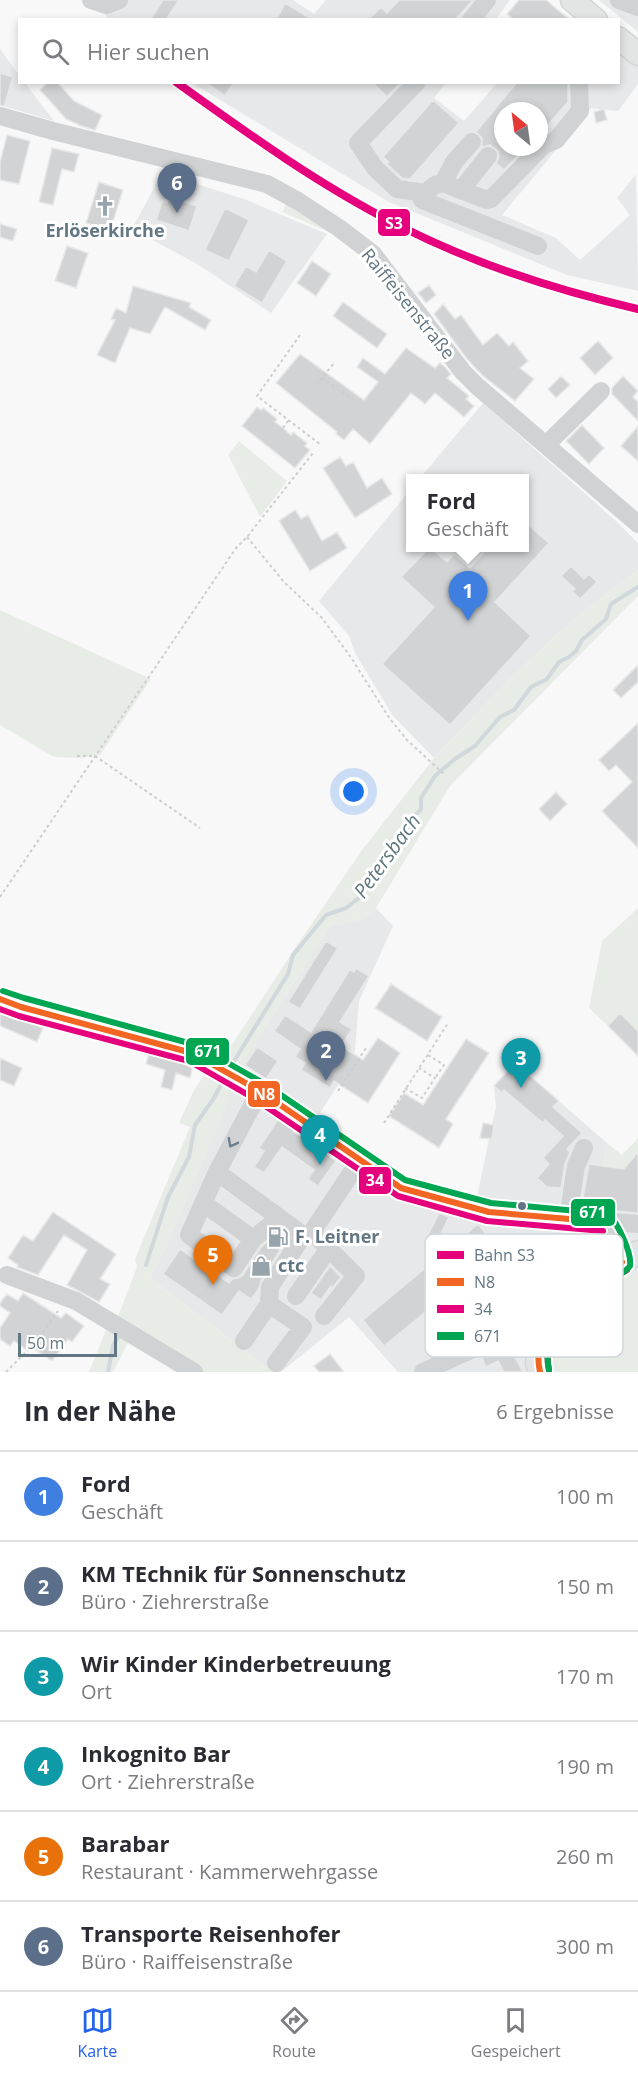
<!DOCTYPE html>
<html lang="de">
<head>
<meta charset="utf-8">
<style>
	:root { --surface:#fff; --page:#f7f7f7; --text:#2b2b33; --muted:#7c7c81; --line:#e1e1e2; --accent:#2563eb }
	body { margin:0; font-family:"Open Sans",sans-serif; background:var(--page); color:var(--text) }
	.compass { position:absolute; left:494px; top:102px; width:54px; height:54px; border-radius:50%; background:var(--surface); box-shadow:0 3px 9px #0003; rotate:331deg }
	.scale { position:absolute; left:18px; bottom:15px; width:99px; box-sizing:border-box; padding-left:6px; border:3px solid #637683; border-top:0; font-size:16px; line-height:21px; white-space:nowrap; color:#637683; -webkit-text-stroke:4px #fff; paint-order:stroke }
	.you { position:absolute; left:354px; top:792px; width:21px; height:21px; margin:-15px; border:4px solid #fff; border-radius:50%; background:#1a73e8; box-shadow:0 0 0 9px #1a73e833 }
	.badge { display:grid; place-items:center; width:39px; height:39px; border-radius:50%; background:var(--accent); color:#fff; font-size:20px; font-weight:700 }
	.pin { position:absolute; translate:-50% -50px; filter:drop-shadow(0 2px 3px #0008) }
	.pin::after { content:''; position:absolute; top:32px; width:21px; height:18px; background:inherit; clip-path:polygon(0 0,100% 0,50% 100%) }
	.popup { position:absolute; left:406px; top:474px; width:123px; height:78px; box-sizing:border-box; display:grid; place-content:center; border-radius:0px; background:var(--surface); filter:drop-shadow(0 2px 4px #0005); font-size:20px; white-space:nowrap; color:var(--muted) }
	.popup b { font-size:22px; color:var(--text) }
	.popup::after { content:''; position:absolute; left:50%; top:100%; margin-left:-12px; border:12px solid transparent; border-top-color:var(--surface) }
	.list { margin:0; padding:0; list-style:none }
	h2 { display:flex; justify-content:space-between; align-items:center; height:78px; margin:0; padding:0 24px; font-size:26px }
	h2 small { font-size:20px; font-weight:400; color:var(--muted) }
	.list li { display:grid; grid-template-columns:39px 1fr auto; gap:18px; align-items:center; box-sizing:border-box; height:90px; padding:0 24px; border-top:2px solid var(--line) }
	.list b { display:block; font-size:22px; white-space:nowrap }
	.list p { margin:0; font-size:20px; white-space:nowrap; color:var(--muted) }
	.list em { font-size:20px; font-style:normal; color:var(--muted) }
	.icon { flex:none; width:33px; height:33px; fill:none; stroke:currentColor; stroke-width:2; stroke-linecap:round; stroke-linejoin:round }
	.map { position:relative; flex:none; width:638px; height:1372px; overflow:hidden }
	.search { position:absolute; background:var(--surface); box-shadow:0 3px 9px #0003; left:18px; right:18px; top:18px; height:66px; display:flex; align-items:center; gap:15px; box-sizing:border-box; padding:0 21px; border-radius:0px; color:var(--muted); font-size:22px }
	.sheet { height:618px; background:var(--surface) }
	nav { display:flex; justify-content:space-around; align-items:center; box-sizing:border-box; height:84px; border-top:2px solid var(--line); background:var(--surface); font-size:16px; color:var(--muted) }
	nav a { display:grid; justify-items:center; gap:3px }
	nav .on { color:var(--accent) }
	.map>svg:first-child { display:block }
	.built { fill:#e7e8e9; fill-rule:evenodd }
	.green { fill:#e8ece6 }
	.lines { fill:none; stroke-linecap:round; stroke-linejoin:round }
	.stream { stroke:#d0d8db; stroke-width:4 }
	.building { fill:#d2d3d4; stroke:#e8e8e8; stroke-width:1.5 }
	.major-casing { stroke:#d4d5d6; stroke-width:25 }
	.path { stroke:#cececf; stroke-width:2; stroke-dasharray:3 3; stroke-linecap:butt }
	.minor { stroke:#d0d2d3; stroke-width:18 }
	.major { stroke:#e3e4e4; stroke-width:22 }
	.bus-1-casing { stroke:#fff; stroke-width:10 }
	.bus-2-casing { stroke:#fff; stroke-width:10 }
	.bus-3-casing { stroke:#fff; stroke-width:10 }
	.bus-1 { stroke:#f26522; stroke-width:6 }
	.bus-2 { stroke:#e5007d; stroke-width:6 }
	.bus-3 { stroke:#00a651; stroke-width:6 }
	.rail-1-casing { stroke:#fff; stroke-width:12 }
	.rail-1 { stroke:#e6007e; stroke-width:8 }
	.oneway { stroke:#6e7f8b }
	.bus-dot { fill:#637683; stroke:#fff; stroke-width:2 }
	.labels { text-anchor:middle; stroke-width:6; stroke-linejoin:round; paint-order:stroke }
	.poi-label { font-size:18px; font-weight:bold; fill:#637683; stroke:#fff; text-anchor:start }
	.street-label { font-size:18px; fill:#637683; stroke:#fff }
	.water-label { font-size:20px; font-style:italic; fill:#5e767d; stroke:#fff }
	.key { fill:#fff; stroke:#d0d6da; stroke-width:1.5 }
	.key-label { font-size:16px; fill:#637683 }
	.line-badge { stroke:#fff; stroke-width:2 }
	.badge-label { font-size:16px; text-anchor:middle; font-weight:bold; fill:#fff }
</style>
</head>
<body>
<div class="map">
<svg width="638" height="1372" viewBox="0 0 638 1372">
	<rect width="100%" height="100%" fill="#f8f8f8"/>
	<path class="built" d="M119,0H293L314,14L326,0H510L495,20H110L94,2Z
		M599,0H638V32Z
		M619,38L638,54V84L618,111L591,108L502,215L556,238L580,260L630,215L617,198L636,174L638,291L567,275L389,202L192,83H446L434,98L464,121L497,83L618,82ZM503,111H539V147H503Z
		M0,49L19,75L20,82L25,83L54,121L0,105Z
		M162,173L244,199L327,234L271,313L199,265L132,229Z
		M483,403L617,522L638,543V570L572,621L513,676L434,758L393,716L355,653L349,636L319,601L411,489V548H525V478H420Z
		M376,908L393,926L359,1001L355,1051L346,1073L312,1125L389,1180L465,1197H477L489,1139L480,1138L483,1123L492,1124L496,1107L494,1086L515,1063L607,1143L604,1166L620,1168L638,1187V1372H398L349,1317L281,1372H273L150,1278L169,1240L228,1101L229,1089L243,1063L330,926L362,919Z"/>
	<path class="green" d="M289,203L347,244L333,234L282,212L286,204Z
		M239,441L287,481L260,517L228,455Z
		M638,570V596L450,786L376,908L362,919L330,926L240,1069L229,1089V1100L169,1240L150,1278L273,1372H201L117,1319L137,1267L135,1259L190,1127L179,1123L193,1092L207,1070L213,1074L293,951L362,850L434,758L513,676L572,621Z
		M0,610L151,679L100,755L78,758L54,757L0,725Z
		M638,908V1031L620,1014L608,1026L589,1008L602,941Z
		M638,1138V1187L620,1168L604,1166L607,1143L622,1155Z
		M638,1268V1372H553L550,1367L554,1340L580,1303Z
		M108,1325L130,1339L113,1372H89Z"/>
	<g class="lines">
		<path class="stream" d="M231,1066L288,974L293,955L326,915L346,908L364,894L369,878L390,856L395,842L406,831L411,818L421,810V798L435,776L455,759L475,746L500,717L514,710L531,687L547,679L559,662L569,657L576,651L582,640L606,619L611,604L638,587
			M146,1265L168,1197L189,1157L195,1125L214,1098L226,1075
			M108,1372L113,1346L119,1335"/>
	</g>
	<path class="building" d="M163,0H179L166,20H150Z
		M399,0H473L455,20H368L381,7L387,13Z
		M519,0H546L570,20H514L507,14Z
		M285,3L313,20H276Z
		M0,73L13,77L4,106L0,105Z
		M48,82H57L74,101L102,115L95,130L81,126L66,119L40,90Z
		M205,82H234L225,96Z
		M372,82H401L387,97Z
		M517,82H568V102L539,135V111H503V147H526L504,170L496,163L499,157L498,151L490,145L482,147V138L476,132Z
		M433,100L459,123L410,179L402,178L387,164L389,162L383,157Z
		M604,109L607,120L596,123L594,112Z
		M7,135L30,141L19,184L0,180V162Z
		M52,148L79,154L74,172L62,169L53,205L39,202Z
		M99,182L123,190L110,231L86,223Z
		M169,197L197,206L189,231L156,220L162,202L167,203Z
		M225,208L249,220L229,261L205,250Z
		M0,224L17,229L13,241L0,237Z
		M67,246L88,253L76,288L55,281Z
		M269,250L287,261L262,303L234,286L246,266L256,272Z
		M312,261L331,274L316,296L297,283Z
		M429,285L436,295L426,303L418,293Z
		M133,286L191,303L189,307L211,320L205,330L165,307L150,334L130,328L115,363L97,355L115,320L111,319L116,308L126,313Z
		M343,302L387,334L377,348L333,316Z
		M443,304L455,319L461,315L483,345L497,333L509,346L513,342L528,361L520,368L534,379L515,401L482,375L467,359L434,314Z
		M598,341L613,358L595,375L580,358Z
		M406,348L435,368L440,363L445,367L451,374L447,378L469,396L466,399L474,406L464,417L435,393L425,404L411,393L370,444L353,429L344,440L336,434L337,432L276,383L300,354L364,400L378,382L357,367L363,358L385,374Z
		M561,376L570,385L556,398L548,389Z
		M623,376L638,391L633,397L638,402V421L612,394V388Z
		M257,407L261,410L263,408L277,419L275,422L283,428L291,435L293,432L307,443L305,446L310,450L295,468L242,426Z
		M582,425L604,448L589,464L566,441Z
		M638,426V461L621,446Z
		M340,457L346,466L353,462L367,488L382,478L392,494L355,518L323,468Z
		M295,510L301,519L308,515L322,541L337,532L347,548L310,571L279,521Z
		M525,522L549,543L495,602L531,636L450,725L382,664L434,607L401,577L429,548H431L447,562L454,554L470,568L488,548H525Z
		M571,566L584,579L589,574L597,582L580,599L572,591L575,589L561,576Z
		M638,665V682L621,698L613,690Z
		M638,723V848L602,811L632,782L616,765L609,771L599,760Z
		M556,792L567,804L550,821L539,809Z
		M326,941L338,948L300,1009L288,1002Z
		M356,968L369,976L340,1022L352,1029L341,1046L363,1060L378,1038L400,1053L368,1103L334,1081L330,1088L301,1070L305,1063L295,1057L300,1049L274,1031L285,1015L311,1032L350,969L354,972Z
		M391,984L442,1017L427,1041L375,1008Z
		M0,1011L43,1028L37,1042L0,1026Z
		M620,1013L638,1031V1056L608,1026Z
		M466,1039L489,1053L446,1119L453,1124L439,1148L389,1116L404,1093L423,1105Z
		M257,1047L278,1061L266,1079L245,1065Z
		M149,1053L193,1066L190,1078L176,1073L172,1090L161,1087L165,1070L146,1064Z
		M0,1058L22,1068L14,1086L0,1080Z
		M515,1063L559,1101L553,1107L582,1133L567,1149L570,1152L565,1164L561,1188L547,1187L537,1178L549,1164L543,1158L563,1136L545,1120L543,1123L504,1090L502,1093L494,1086Z
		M279,1118L294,1129L293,1131L336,1161L318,1186L308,1179L314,1170L282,1147L264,1173L254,1167L264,1151L259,1148Z
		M483,1123L494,1125L492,1139L480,1138Z
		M638,1152V1213L581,1208L589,1164L624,1169Z
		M53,1212L116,1254L100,1279L110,1284L99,1302L67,1285L87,1250L64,1235L38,1275L17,1267L18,1265L8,1258L23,1235L33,1241Z
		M439,1213L449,1217L435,1246L425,1241Z
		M478,1224L487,1235L432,1279L445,1296L384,1346L363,1320Z
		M268,1241L280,1250L261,1281L259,1289L251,1299L239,1291L222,1315L163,1274L180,1249L229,1283L232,1279L238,1278L243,1275L261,1247Z
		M475,1246L491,1254L489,1257L518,1271L501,1305L472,1291L466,1303L451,1295Z
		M587,1248L595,1261L584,1267L576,1254Z
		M330,1266L341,1277L333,1287L331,1286L321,1300L311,1293Z
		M23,1293L61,1318L66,1313L84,1326L72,1342L68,1339L52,1361L30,1346L27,1350L14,1341L10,1346L0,1339V1328L10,1313L0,1306V1303L7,1294L18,1301Z
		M510,1348L523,1372H504L498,1361L486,1367L482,1358Z
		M330,1354L344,1372H319L314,1366Z"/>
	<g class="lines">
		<g class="major-casing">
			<path id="major" d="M572,0L596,20
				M618,38L638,54
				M540,1372L537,1363L544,1333L565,1301L638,1252"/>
		</g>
		<path class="path" d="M300,335L257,396L321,445
			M322,378L356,402
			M316,385L335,362
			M283,428L288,421
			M247,537L284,582L322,618L350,656L390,719L407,740L446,776
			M77,756H95L200,828
			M0,897L236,548L247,537L313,453
			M428,1055L444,1065L435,1078
			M405,1088L422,1098L435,1078L419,1068
			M338,1091L366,1048
			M384,1123L448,1023
			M6,1372L37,1341L58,1311"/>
		<path class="minor" d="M91,0L106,5L119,0
			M619,0L638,7
			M471,20L487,0
			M417,82L358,143L375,168L397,189L425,193L435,185L443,183L487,200L491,199L544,145L556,140L580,111L579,82
			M0,116L53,131L267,184L298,201L339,228L373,254L463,372L477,386L638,524
			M443,183L454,162L472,142
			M461,190L488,156
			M425,193L422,200L538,246
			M547,444L601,391
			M0,999L21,1007L192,1053L218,1066L260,1091L401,1188L489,1212L638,1224
			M260,1091L217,1172L189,1235L234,1268L253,1239L279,1218
			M217,1172L303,1235
			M203,1203L253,1239
			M568,1219L576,1166L584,1148
			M604,1222L613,1238L622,1262
			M312,1232L356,1276L324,1316
			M7,1275L76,1301L194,1372
			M296,1296L329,1248
			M269,1304L303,1327L276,1363
			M244,1341L269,1304L270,1287L303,1235L312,1232L360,1160
			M423,1372C461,1355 502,1331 544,1333"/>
		<use href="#major" class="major"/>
		<g class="bus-1-casing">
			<path id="bus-1" d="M0,999L21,1007L192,1053L260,1091L401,1188L489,1212L604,1222
				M540,1372C528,1317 584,1287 622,1262"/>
		</g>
		<g class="bus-2-casing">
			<path id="bus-2" d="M0,1009L19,1016L189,1061L255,1099L398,1196L487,1221L603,1231
				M549,1370C538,1320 593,1292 627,1270"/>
		</g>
		<g class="bus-3-casing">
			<path id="bus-3" d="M3,991L24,998L196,1045L265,1084L405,1180L491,1203L609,1214C618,1225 632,1252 630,1266C624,1274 612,1279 604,1285C575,1304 540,1331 549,1370"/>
		</g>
		<use href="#bus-1" class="bus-1"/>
		<use href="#bus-2" class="bus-2"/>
		<use href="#bus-3" class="bus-3"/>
		<g class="rail-1-casing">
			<path id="rail-1" d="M176,82C247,133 319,185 398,225C474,264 555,290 638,309"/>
		</g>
		<use href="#rail-1" class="rail-1"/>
	</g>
	<defs><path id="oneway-chevron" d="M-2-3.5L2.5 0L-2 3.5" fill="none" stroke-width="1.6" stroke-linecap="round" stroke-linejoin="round" transform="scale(1.5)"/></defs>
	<use class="oneway" href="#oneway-chevron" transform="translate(232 1143) rotate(118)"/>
	<defs>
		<g id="church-bare" transform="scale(1.62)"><path d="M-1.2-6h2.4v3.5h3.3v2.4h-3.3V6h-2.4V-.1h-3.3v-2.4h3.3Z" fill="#97a4ac" stroke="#fff" stroke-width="2.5" paint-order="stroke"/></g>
		<g id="fuel-bare" transform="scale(1.62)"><path d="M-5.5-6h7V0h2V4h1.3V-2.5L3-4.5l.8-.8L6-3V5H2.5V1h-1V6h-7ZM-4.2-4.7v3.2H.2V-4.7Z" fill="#97a4ac" stroke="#fff" stroke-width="2.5" paint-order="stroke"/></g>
		<g id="shop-bare" transform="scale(1.62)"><path d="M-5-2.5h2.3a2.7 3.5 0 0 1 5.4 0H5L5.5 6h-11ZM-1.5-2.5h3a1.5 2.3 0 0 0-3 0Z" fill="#97a4ac" stroke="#fff" stroke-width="2.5" paint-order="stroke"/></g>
	</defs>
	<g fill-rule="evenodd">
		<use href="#church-bare" x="105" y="206"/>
		<use href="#fuel-bare" x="278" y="1237"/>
		<use href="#shop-bare" x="261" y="1266"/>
	</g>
	<circle class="bus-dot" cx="522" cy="1206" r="5"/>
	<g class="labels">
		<g class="poi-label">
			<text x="105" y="237" text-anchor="middle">Erlöserkirche</text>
			<text x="295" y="1243">F. Leitner</text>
			<text x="278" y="1272">ctc</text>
		</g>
		<g class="street-label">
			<text transform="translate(408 304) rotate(51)" y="6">Raiffeisenstraße</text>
		</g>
		<g class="water-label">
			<text transform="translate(387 856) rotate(-54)" y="7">Petersbach</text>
		</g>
	</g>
	<rect x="425" y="1234" width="198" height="123" rx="9" class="key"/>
	<rect x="437" y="1251" width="27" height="8" fill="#e6007e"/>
	<rect x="437" y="1278" width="27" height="8" fill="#f26522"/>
	<rect x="437" y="1305" width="27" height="8" fill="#e5007d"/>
	<rect x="437" y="1332" width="27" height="8" fill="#00a651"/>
	<g class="key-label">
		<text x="474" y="1261">Bahn S3</text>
		<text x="474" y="1288">N8</text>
		<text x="474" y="1315">34</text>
		<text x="474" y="1342">671</text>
	</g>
	<g class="line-badge">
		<rect x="377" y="208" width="34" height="29" rx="6" fill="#e6007e"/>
		<rect x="185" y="1037" width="45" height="29" rx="6" fill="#00a651"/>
		<rect x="247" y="1080" width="34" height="28" rx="6" fill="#f26522"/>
		<rect x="358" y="1166" width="34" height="29" rx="6" fill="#e5007d"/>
		<rect x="570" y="1198" width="46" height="29" rx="6" fill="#00a651"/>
	</g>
	<g class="badge-label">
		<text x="394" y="229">S3</text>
		<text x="208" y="1057">671</text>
		<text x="264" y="1100">N8</text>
		<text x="375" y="1186">34</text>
		<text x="593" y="1218">671</text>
	</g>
</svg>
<svg class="compass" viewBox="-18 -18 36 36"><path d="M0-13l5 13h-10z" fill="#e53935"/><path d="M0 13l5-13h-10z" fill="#7c7c81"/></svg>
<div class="scale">50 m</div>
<div class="you"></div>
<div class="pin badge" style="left:468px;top:621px;background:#3f7fe0">1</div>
<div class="popup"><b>Ford</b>Geschäft</div>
<div class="pin badge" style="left:326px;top:1081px;background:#5c6f8a">2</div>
<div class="pin badge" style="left:521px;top:1088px;background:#0f9aa8">3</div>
<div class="pin badge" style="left:320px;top:1165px;background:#0f9aa8">4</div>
<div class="pin badge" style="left:213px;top:1285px;background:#e8710a">5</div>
<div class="pin badge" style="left:177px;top:213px;background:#5c6f8a">6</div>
<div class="search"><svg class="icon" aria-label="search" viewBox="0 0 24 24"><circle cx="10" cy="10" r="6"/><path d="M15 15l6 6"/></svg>Hier suchen</div>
</div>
<section class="sheet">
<h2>In der Nähe<small>6 Ergebnisse</small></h2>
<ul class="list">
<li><span class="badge" style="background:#3f7fe0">1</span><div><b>Ford</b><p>Geschäft</p></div><em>100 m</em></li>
<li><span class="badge" style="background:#5c6f8a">2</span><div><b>KM TEchnik für Sonnenschutz</b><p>Büro · Ziehrerstraße</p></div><em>150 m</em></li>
<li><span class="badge" style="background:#0f9aa8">3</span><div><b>Wir Kinder Kinderbetreuung</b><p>Ort</p></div><em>170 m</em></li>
<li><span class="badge" style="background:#0f9aa8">4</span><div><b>Inkognito Bar</b><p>Ort · Ziehrerstraße</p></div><em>190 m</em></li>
<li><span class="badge" style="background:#e8710a">5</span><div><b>Barabar</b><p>Restaurant · Kammerwehrgasse</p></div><em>260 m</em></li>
<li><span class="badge" style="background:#5c6f8a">6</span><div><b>Transporte Reisenhofer</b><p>Büro · Raiffeisenstraße</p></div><em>300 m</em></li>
</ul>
</section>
<nav>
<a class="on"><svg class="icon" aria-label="map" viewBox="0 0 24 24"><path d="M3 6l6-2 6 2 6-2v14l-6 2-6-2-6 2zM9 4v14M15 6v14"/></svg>Karte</a>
<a><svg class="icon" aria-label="directions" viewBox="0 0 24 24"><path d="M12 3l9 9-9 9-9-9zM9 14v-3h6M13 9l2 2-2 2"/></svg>Route</a>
<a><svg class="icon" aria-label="saved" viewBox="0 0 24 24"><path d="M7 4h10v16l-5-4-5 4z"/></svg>Gespeichert</a>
</nav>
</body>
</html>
